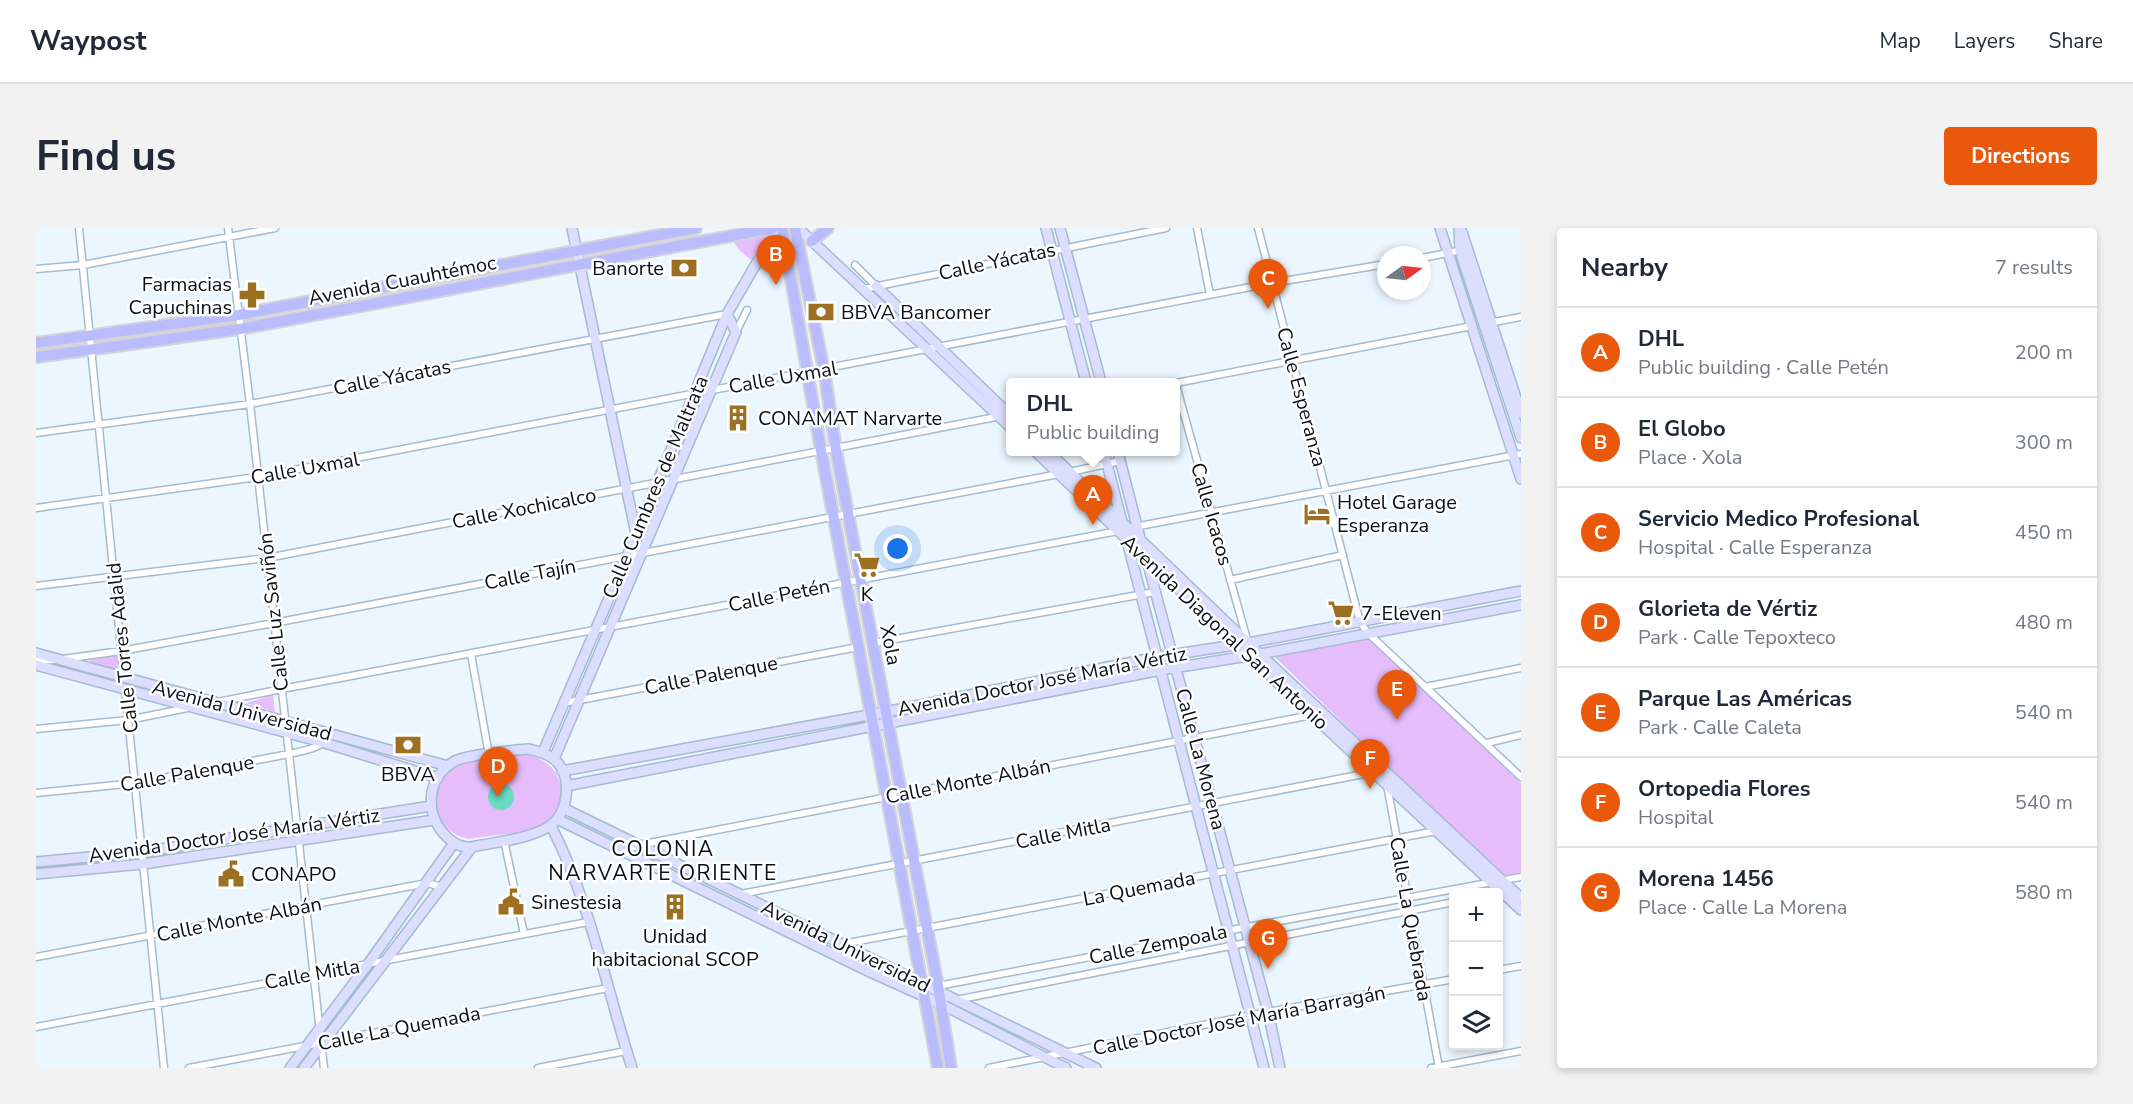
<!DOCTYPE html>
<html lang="en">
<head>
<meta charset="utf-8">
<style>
	:root { --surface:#fff; --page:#f2f2f3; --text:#1f2937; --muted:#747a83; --line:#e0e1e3; --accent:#ea580c }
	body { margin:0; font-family:"Nunito Sans",sans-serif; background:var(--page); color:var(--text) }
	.controls { position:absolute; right:18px; bottom:18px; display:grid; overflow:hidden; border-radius:6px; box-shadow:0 3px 9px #0003 }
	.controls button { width:54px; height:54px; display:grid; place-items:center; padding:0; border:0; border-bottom:2px solid var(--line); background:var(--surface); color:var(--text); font:30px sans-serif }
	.compass { position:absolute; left:1341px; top:18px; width:54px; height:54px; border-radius:50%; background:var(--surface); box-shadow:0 3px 9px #0003; rotate:75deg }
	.you { position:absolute; left:862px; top:321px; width:21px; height:21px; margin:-15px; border:4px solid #fff; border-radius:50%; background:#1a73e8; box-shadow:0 0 0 9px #1a73e833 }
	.badge { display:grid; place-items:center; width:39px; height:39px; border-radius:50%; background:var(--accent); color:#fff; font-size:20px; font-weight:700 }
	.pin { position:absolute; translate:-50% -50px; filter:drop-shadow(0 2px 3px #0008) }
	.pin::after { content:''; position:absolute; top:32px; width:21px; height:18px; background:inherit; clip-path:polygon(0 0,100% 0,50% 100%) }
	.popup { position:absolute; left:970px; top:150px; width:174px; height:78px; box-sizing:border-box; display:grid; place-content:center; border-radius:6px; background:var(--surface); filter:drop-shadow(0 2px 4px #0005); font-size:20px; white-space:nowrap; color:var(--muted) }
	.popup b { font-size:22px; color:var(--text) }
	.popup::after { content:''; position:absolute; left:50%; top:100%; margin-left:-12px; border:12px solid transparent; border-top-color:var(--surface) }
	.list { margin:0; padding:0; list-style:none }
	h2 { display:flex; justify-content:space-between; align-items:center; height:78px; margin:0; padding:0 24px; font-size:26px }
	h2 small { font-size:20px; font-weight:400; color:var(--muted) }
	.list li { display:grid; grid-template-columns:39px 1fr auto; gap:18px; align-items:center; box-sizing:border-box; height:90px; padding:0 24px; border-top:2px solid var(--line) }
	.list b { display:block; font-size:22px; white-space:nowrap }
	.list p { margin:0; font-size:20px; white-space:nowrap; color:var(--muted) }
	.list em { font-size:20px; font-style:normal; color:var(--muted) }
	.icon { flex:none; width:33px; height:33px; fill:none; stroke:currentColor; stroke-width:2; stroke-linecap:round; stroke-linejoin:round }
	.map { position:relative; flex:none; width:1485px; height:840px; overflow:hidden; border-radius:6px }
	header { display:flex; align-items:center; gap:36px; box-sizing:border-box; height:84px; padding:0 30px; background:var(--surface); border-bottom:2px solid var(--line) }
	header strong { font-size:28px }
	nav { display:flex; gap:33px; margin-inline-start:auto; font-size:21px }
	.intro { display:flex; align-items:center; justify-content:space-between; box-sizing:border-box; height:144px; padding:0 36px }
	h1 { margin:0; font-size:42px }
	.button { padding:15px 27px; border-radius:6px; background:var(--accent); color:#fff; font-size:21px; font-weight:700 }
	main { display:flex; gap:36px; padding:0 36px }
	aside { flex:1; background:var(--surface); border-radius:6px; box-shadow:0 3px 9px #0003 }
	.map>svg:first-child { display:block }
	.green { fill:#e6bdfb }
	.water { fill:#69dbc3 }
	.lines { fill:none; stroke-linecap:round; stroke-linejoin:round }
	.street-casing { stroke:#a5bbcf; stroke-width:9 }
	.secondary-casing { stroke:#a5bbcf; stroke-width:12 }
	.primary-casing { stroke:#d3d4d5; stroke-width:14 }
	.street { stroke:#fff; stroke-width:6 }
	.secondary { stroke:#dcdeff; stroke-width:9 }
	.primary { stroke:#b9bcff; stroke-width:10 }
	.labels { text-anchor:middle; stroke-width:5; stroke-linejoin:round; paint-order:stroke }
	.street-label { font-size:20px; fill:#081017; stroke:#fff }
	.poi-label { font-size:20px; fill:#081017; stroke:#fff; text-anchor:start }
	.neighbourhood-label { font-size:21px; letter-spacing:1.5px; fill:#081017; stroke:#fff }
</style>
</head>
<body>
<header>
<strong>Waypost</strong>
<nav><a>Map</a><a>Layers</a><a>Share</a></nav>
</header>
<div class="intro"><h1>Find us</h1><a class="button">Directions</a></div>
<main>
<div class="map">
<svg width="1485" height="840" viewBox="0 0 1485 840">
	<rect width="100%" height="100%" fill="#ecf6fe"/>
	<path class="green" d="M736,3L715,32L704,23L696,12Z
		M740,12L745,41H735L724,37Z
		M1331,409L1485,555V644L1465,648L1239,429Z
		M83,425L84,443L55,436L54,432Z
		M237,467L239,484L210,475Z
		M487,526C530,531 540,580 501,600C488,606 462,606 447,609C441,609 434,612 429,610C394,601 389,554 420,537C430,532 474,528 487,526Z"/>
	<path class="water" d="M452 569a13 13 0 1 1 26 0a13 13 0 1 1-26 0Z"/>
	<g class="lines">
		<g class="street-casing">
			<path id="street" d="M43,0L88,450
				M192,0L214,176L288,840
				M1161,0L1174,67
				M1222,0L1324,394L1332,405L1485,549
				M1386,30L1427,22
				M819,37L840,58
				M0,41L47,37L239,0
				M827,61L1130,0
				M1453,95L1485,89
				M700,104L711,82
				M1140,155L1436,98
				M1140,157L1212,415
				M0,205L214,176L691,86
				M1034,244L1084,233
				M0,280L221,249L1236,55L1350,36
				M1098,299L1485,226
				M1194,352L1307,327
				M0,358L231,330L965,188
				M837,415L1119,364
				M435,426L453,527
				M27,431L85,423L238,395L1023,246
				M0,433L17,432
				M1389,459L1485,440
				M89,460L128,840
				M528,475L822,419
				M0,501L92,492L246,461L1082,303
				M1451,515L1485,507
				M1351,557L1403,840
				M0,565L100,555L253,526C270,522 285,521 296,506
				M468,612L488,706
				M589,623L603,617L1276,487
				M705,666L1338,544
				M807,716L1400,603
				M0,729L391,655L406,659
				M1462,742L1485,738
				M902,758L1211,699L1485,649
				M920,772L1418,674
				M0,799L552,694
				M153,840L572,760
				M502,840L590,823
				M953,840L1232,784L1418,751
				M1395,840L1485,823"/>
		</g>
		<g class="secondary-casing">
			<path id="secondary" d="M536,0L600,306
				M762,0L974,199
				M1010,0L1050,154
				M1024,0L1065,154
				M1404,0L1485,251
				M1423,0L1424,23L1485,210
				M1426,4L1485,185
				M840,58L974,187
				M1000,224L1201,417L1485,682
				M1013,224L1212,415L1485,670
				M1068,224L1086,294
				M1082,224L1104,310
				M1091,313L1228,840
				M1110,329L1232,784L1244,840
				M0,425L412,538
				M0,437L289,515L402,550
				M493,521C504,524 514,526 522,535C536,552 532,584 515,597C498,610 461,614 440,618C429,621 419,617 411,609C389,588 389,552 417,534C428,527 479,522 493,521Z
				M507,524L591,328L691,86L720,36L745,0
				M518,531L700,104L691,86
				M526,543L849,484L1121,429L1212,415L1485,363
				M530,558L1125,442L1224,426L1485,377
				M527,580L1060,840
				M521,591L836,745L905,776L1030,840
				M515,598C554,673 570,759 596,840
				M0,634L106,624L395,578
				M0,646L107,636L398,592
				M254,840L332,736L418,615
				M268,840L436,619"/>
		</g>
		<g class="primary-casing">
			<path id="primary" d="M746,0L786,228L902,840
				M759,0L788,142L800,222L902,758L915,840
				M776,13L792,0
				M0,115L202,87L660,0
				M0,129L204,101L737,0"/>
		</g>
		<use href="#street" class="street"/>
		<use href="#secondary" class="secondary"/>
		<use href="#primary" class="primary"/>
	</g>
	<defs>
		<g id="bank-bare" transform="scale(2.07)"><path d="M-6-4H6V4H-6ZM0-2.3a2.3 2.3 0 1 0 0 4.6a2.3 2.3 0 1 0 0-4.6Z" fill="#9d6f20" stroke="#fff" stroke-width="2.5" paint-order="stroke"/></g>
		<g id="pharmacy-bare" transform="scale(2.07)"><path d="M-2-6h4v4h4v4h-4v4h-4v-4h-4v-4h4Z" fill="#9d6f20" stroke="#fff" stroke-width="2.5" paint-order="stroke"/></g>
		<g id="building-bare" transform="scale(2.07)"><path d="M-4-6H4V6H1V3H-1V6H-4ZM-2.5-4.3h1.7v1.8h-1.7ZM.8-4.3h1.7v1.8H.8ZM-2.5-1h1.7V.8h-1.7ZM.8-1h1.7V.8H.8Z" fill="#9d6f20" stroke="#fff" stroke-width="2.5" paint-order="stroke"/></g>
		<g id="hotel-bare" transform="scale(2.07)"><path d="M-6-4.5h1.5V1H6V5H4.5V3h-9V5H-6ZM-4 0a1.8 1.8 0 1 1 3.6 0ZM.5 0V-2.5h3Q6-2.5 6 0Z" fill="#9d6f20" stroke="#fff" stroke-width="2.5" paint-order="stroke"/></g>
		<g id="supermarket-bare" transform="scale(2.07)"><path d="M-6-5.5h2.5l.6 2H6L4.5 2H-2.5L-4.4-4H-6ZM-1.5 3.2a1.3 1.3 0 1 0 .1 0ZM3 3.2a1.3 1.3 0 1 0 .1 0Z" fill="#9d6f20" stroke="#fff" stroke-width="2.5" paint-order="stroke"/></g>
		<g id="civic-bare" transform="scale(2.07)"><path d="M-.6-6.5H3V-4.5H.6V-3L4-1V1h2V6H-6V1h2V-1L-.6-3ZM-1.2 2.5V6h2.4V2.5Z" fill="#9d6f20" stroke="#fff" stroke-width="2.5" paint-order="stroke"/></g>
	</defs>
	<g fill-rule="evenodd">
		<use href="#bank-bare" x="648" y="40"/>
		<use href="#pharmacy-bare" x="216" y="67"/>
		<use href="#bank-bare" x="785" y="84"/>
		<use href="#building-bare" x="702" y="190"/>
		<use href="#hotel-bare" x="1281" y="286"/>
		<use href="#supermarket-bare" x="831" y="337"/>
		<use href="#supermarket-bare" x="1305" y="385"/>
		<use href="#bank-bare" x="372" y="517"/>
		<use href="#civic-bare" x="195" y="646"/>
		<use href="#civic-bare" x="475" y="674"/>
		<use href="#building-bare" x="639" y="679"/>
	</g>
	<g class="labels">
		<g class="street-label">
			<text transform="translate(961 33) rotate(-12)" y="7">Calle Yácatas</text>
			<text transform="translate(366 52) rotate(-11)" y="7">Avenida Cuauhtémoc</text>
			<text transform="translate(356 149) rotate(-11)" y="7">Calle Yácatas</text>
			<text transform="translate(747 149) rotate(-10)" y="7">Calle Uxmal</text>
			<text transform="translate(1266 169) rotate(75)" y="7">Calle Esperanza</text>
			<text transform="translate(269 240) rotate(-10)" y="7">Calle Uxmal</text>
			<text transform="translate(619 259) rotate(-67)" y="7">Calle Cumbres de Maltrata</text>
			<text transform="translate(488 280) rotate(-11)" y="7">Calle Xochicalco</text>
			<text transform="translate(1176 286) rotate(74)" y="7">Calle Icacos</text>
			<text transform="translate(494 346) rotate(-11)" y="7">Calle Tajín</text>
			<text transform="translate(743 367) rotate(-11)" y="7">Calle Petén</text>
			<text transform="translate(237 384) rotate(-96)" y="7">Calle Luz Saviñón</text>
			<text transform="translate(1189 404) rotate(43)" y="7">Avenida Diagonal San Antonio</text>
			<text transform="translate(855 417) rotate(79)" y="7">Xola</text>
			<text transform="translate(86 420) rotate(-96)" y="7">Calle Torres Adalid</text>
			<text transform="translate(675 447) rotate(-11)" y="7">Calle Palenque</text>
			<text transform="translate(1006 453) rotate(-11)" y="7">Avenida Doctor José María Vértiz</text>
			<text transform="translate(206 482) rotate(15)" y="7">Avenida Universidad</text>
			<text transform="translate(1165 531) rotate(75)" y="7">Calle La Morena</text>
			<text transform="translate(151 545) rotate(-10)" y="7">Calle Palenque</text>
			<text transform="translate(932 553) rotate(-11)" y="7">Calle Monte Albán</text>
			<text transform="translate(1027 605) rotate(-11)" y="7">Calle Mitla</text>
			<text transform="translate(198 607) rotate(-8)" y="7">Avenida Doctor José María Vértiz</text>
			<text transform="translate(1103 660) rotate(-11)" y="7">La Quemada</text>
			<text transform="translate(203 691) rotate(-11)" y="7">Calle Monte Albán</text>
			<text transform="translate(1375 691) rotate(80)" y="7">Calle La Quebrada</text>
			<text transform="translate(1122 716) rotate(-11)" y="7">Calle Zempoala</text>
			<text transform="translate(810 718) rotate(26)" y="7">Avenida Universidad</text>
			<text transform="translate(276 746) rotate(-10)" y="7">Calle Mitla</text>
			<text transform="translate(1203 792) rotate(-11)" y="7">Calle Doctor José María Barragán</text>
			<text transform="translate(363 800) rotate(-11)" y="7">Calle La Quemada</text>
		</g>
		<g class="poi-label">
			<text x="628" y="47" text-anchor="end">Banorte</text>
			<text x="196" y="63" text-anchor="end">Farmacias<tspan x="196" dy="23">Capuchinas</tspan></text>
			<text x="805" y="91">BBVA Bancomer</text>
			<text x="722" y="197">CONAMAT Narvarte</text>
			<text x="1301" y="281">Hotel Garage<tspan x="1301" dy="23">Esperanza</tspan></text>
			<text x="831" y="373" text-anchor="middle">K</text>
			<text x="1325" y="392">7-Eleven</text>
			<text x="372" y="553" text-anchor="middle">BBVA</text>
			<text x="215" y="653">CONAPO</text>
			<text x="495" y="681">Sinestesia</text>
			<text x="639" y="715" text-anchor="middle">Unidad<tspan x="639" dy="23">habitacional SCOP</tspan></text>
		</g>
		<g class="neighbourhood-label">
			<text x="627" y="628">COLONIA<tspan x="627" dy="24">NARVARTE ORIENTE</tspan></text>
		</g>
	</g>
</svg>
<div class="controls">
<button>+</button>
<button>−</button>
<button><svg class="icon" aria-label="layers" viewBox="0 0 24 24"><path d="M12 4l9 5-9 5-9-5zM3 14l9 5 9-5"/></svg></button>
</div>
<svg class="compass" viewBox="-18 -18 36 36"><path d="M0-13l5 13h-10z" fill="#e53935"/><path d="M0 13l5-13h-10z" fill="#747a83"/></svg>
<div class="you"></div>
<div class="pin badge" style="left:1057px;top:297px">A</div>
<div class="popup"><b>DHL</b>Public building</div>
<div class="pin badge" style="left:740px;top:57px">B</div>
<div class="pin badge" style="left:1232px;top:81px">C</div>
<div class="pin badge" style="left:462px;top:569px">D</div>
<div class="pin badge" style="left:1361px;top:492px">E</div>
<div class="pin badge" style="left:1334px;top:561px">F</div>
<div class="pin badge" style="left:1232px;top:741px">G</div>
</div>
<aside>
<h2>Nearby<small>7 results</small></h2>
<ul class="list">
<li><span class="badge">A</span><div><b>DHL</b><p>Public building · Calle Petén</p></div><em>200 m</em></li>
<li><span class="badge">B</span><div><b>El Globo</b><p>Place · Xola</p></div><em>300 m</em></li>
<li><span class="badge">C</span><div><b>Servicio Medico Profesional</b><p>Hospital · Calle Esperanza</p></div><em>450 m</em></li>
<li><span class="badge">D</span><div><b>Glorieta de Vértiz</b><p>Park · Calle Tepoxteco</p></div><em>480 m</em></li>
<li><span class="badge">E</span><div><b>Parque Las Américas</b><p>Park · Calle Caleta</p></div><em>540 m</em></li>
<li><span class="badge">F</span><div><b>Ortopedia Flores</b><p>Hospital</p></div><em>540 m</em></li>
<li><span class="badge">G</span><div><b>Morena 1456</b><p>Place · Calle La Morena</p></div><em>580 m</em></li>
</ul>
</aside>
</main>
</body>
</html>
